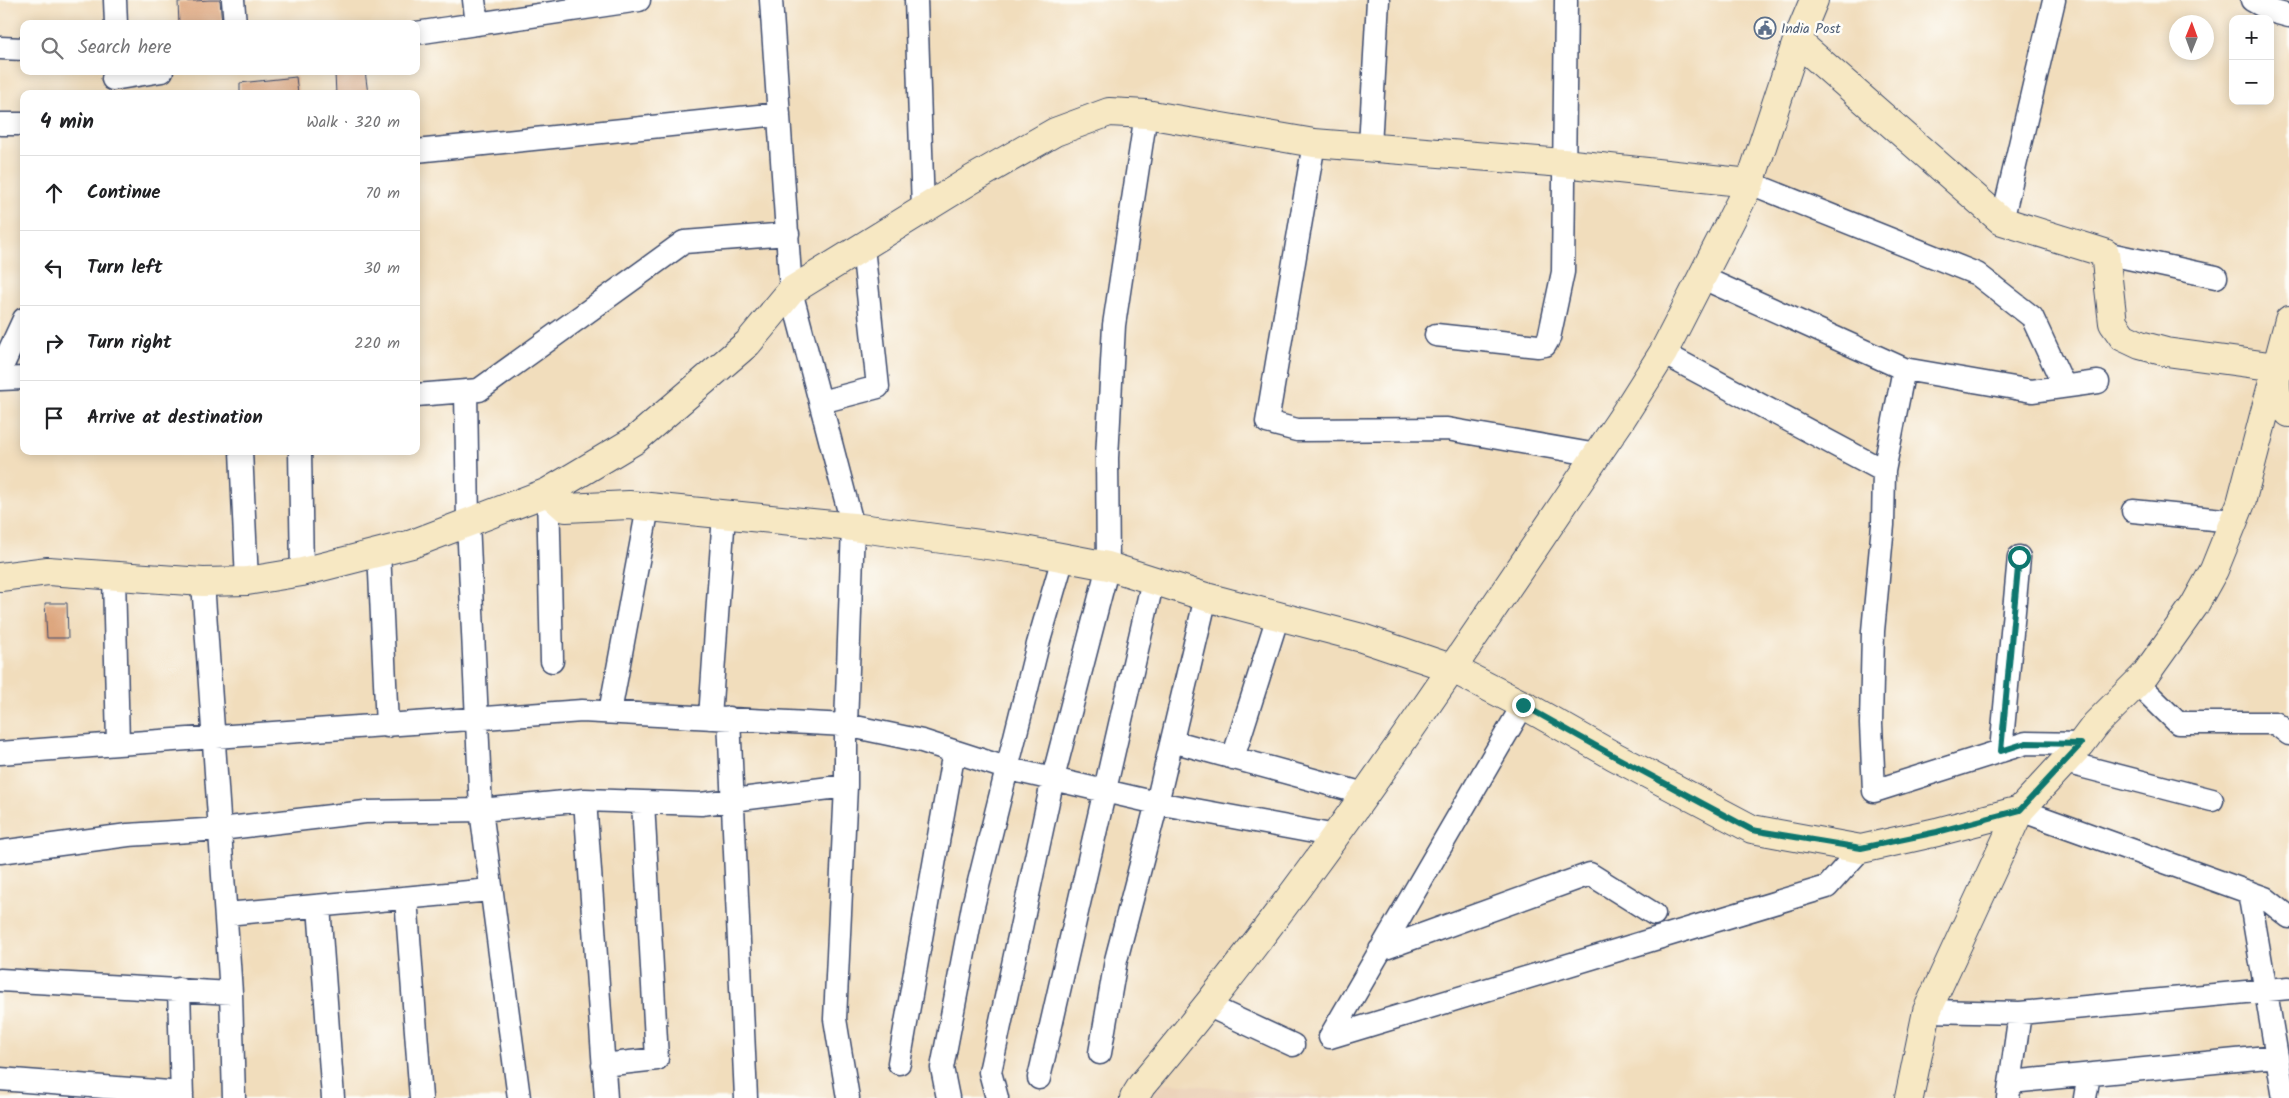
<!DOCTYPE html>
<html lang="en">
<head>
<meta charset="utf-8">
<style>
	:root { --surface:#fff; --page:#f6f6f6; --text:#202124; --muted:#757577; --line:#e0e0e0 }
	body { margin:0; font-family:Kalam,sans-serif; background:var(--page); color:var(--text) }
	.controls { position:absolute; right:15px; top:15px; display:grid; overflow:hidden; border-radius:10px; box-shadow:0 2px 12px #0003 }
	.controls button { width:45px; height:45px; display:grid; place-items:center; padding:0; border:0; border-bottom:1px solid var(--line); background:var(--surface); color:var(--text); font:25px sans-serif }
	.compass { position:absolute; left:2169px; top:15px; width:45px; height:45px; border-radius:50%; background:var(--surface); box-shadow:0 2px 12px #0003; rotate:1deg }
	.stop { position:absolute; width:15px; height:15px; margin:-11px; border:4px solid #0f766e; border-radius:50%; background:#fff }
	.stop.end { background:#0f766e; border-color:#fff; box-shadow:0 1px 5px #0008 }
	.list { margin:0; padding:0; list-style:none }
	h2 { display:flex; justify-content:space-between; align-items:center; height:65px; margin:0; padding:0 20px; font-size:21px }
	h2 small { font-size:16px; font-weight:400; color:var(--muted) }
	.list li { display:grid; grid-template-columns:32px 1fr auto; gap:15px; align-items:center; box-sizing:border-box; height:75px; padding:0 20px; border-top:1px solid var(--line) }
	.list b { display:block; font-size:19px; white-space:nowrap }
	.list em { font-size:16px; font-style:normal; color:var(--muted) }
	.icon { flex:none; width:28px; height:28px; fill:none; stroke:currentColor; stroke-width:2; stroke-linecap:round; stroke-linejoin:round }
	.map { position:relative; flex:none; width:2289px; height:1098px; overflow:hidden }
	.search { position:absolute; background:var(--surface); box-shadow:0 2px 12px #0003; left:20px; top:20px; width:400px; height:55px; display:flex; align-items:center; gap:12px; box-sizing:border-box; padding:0 18px; border-radius:10px; color:var(--muted); font-size:19px }
	.panel { position:absolute; background:var(--surface); box-shadow:0 2px 12px #0003; left:20px; top:90px; width:400px; height:365px; border-radius:10px }
	.map>svg:first-child { display:block }
	.built { fill:#ecd3ba }
	.building { fill:#dda67e }
	.lines { fill:none; stroke-linecap:round; stroke-linejoin:round }
	.street-casing { stroke:#3b496c; stroke-width:25 }
	.secondary-casing { stroke:#3b496c; stroke-width:30 }
	.street { stroke:#fff; stroke-width:22 }
	.secondary { stroke:#f7e8c3; stroke-width:28 }
	.route { stroke:#0f766e; stroke-width:6 }
	.labels { text-anchor:middle; stroke-width:5; stroke-linejoin:round; paint-order:stroke }
	.service-label { font-size:14px; fill:#4e5e75; stroke:#fdfcf7; text-anchor:start }
</style>
</head>
<body>
<div class="map">
<svg width="2289" height="1098" viewBox="0 0 2289 1098">
	<rect width="100%" height="100%" fill="#fdfcf7"/>
	<filter id="ink" filterUnits="userSpaceOnUse"><feTurbulence type="fractalNoise" baseFrequency=".02" numOctaves="2"/><feDisplacementMap in="SourceGraphic" scale="10" xChannelSelector="R" yChannelSelector="G"/><feConvolveMatrix kernelMatrix="1 2 1 2 8 2 1 2 1" color-interpolation-filters="sRGB"/></filter>
	<filter id="wash" filterUnits="userSpaceOnUse"><feTurbulence type="fractalNoise" baseFrequency=".0096" numOctaves="4" result="noise"/><feDisplacementMap in="SourceGraphic" scale="20" xChannelSelector="R" yChannelSelector="G"/><feGaussianBlur stdDeviation="1.12" result="paint"/><feColorMatrix in="noise" values="0 0 0 0 0 0 0 0 0 0 0 0 0 0 0 0 0 1.4 0 .05"/><feComposite in="paint" operator="in"/></filter>
	<g filter="url(#wash)">
		<rect width="100%" height="100%" fill="#f1ddbc"/>
		<path class="built" d="M1158,1082L1340,1098H1149Z"/>
		<g id="blocks">
			<path class="building" d="M209,0H220L222,24H179L178,2Z
				M365,71L368,94H336L335,74Z
				M296,77L298,94H240V83Z
				M45,603H67L68,638H47Z"/>
		</g>
	</g>
	<g filter="url(#ink)">
		<use href="#blocks" fill-opacity="0" stroke="#3b496c" stroke-width="1"/>
		<g class="lines">
			<g class="street-casing">
				<path id="street" d="M115,0L116,24
					M233,0L235,24
					M474,0L477,24
					M771,0L791,291L853,527L846,725V786L835,1019L848,1098
					M916,0L923,210
					M2252,0L2274,12L2289,16
					M416,33L639,0
					M0,48L24,49
					M113,79L162,71
					M0,124H24
					M1314,143L1267,422L1297,430L1447,429L1597,455
					M1370,147L1378,0
					M416,151L779,114
					M1750,183L1977,274L2032,317L2064,386
					M2002,221L2054,0
					M2105,253L2216,277
					M1703,278L1904,369L1884,471L1883,525L1873,631L1871,724L1874,791L2026,743L2081,744
					M1436,335L1538,346L1545,345L1549,338L1563,272L1566,0
					M1663,353L1884,471
					M1904,369L2032,391L2098,382
					M0,371L24,319
					M0,379L24,378
					M466,391L468,521L481,810L519,1098
					M416,395L479,390L684,242L788,234
					M821,402L878,387L863,247
					M241,451L247,581
					M300,451L302,572
					M548,492L552,661
					M2133,511L2233,521
					M379,551L387,726
					M203,582L231,993L234,1098
					M2137,683L2178,723H2275L2289,734
					M610,712L648,507
					M710,718L724,514
					M729,718L746,1098
					M1172,741L1365,794
					M118,744L582,711L846,725L922,741L1009,769L1157,803L1336,836
					M2001,751L2019,557
					M0,753L118,744L114,576
					M1233,758L1278,616
					M2065,762L2212,800
					M585,800L606,1098
					M2020,810L2265,898L2289,917
					M0,852L128,835L220,829L365,812L481,810L585,800L701,804L846,786
					M2249,892L2284,1098
					M406,898L421,1098
					M319,906L333,1098
					M226,914L491,890
					M1380,950L1590,874L1654,914
					M0,980L231,993
					M179,989L182,1098
					M1209,1006L1293,1045
					M1927,1011L2020,1013L2289,988
					M1330,1037L1827,887L1861,849
					M1330,1037L1523,705
					M1100,1053L1116,960L1157,803L1206,597
					M899,1063L954,751
					M603,1065L657,1059L643,802
					M1039,1078L1153,580
					M0,1079L182,1093
					M2011,1082L2277,1056
					M948,1098L942,1068L973,906L1038,644L1063,558
					M997,1098L990,1072L1053,778L1108,566L1107,458L1114,325L1146,114
					M2008,1098L2020,1013
					M2085,1098L2089,1075"/>
			</g>
			<g class="secondary-casing">
				<path id="secondary" d="M1797,41L2002,221L2105,253L2113,323L2123,337L2140,345L2166,352L2277,367C2275,386 2274,400 2289,413
					M548,492L566,508L629,505L853,527L1024,550L1108,566L1206,597L1362,638L1451,668L1531,709L1614,756L1752,829L1861,849L1937,832L2020,810
					M0,577L48,571L203,582L247,581L302,572L412,544L548,492L635,440L748,343L791,291L971,180L1055,132L1109,112L1146,114L1314,143L1563,163L1750,183
					M1134,1098L1142,1085C1318,877 1466,647 1620,421L1663,353L1750,183L1797,41L1814,0
					M1909,1098L1927,1011L2020,810L2081,744L2096,724L2145,675L2194,606L2214,570L2241,503L2289,320"/>
			</g>
			<use href="#street" class="street"/>
			<use href="#secondary" class="secondary"/>
		</g>
	</g>
	<g class="lines" filter="url(#ink)">
		<path class="route" d="M1523,705L1614,756L1752,830L1861,848L1937,832L2020,810L2081,744L2026,743L2001,751L2019,557"/>
	</g>
	<defs>
		<g id="civic-ring" transform="scale(1.125)"><circle r="9.5" fill="#fdfcf7" stroke="#5c6f8a" stroke-width="1.5"/><path d="M-.6-6.5H3V-4.5H.6V-3L4-1V1h2V6H-6V1h2V-1L-.6-3ZM-1.2 2.5V6h2.4V2.5Z" fill="#5c6f8a"/></g>
	</defs>
	<g fill-rule="evenodd">
		<use href="#civic-ring" x="1765" y="28"/>
	</g>
	<g class="labels">
		<g class="service-label">
			<text x="1781" y="33">India Post</text>
		</g>
	</g>
</svg>
<div class="controls">
<button>+</button>
<button>−</button>
</div>
<svg class="compass" viewBox="-18 -18 36 36"><path d="M0-13l5 13h-10z" fill="#e53935"/><path d="M0 13l5-13h-10z" fill="#757577"/></svg>
<div class="stop" style="left:2019px;top:557px"></div>
<div class="stop end" style="left:1523px;top:705px"></div>
<div class="search"><svg class="icon" aria-label="search" viewBox="0 0 24 24"><circle cx="10" cy="10" r="6"/><path d="M15 15l6 6"/></svg>Search here</div>
<section class="panel">
<h2>4 min<small>Walk · 320 m</small></h2>
<ul class="list">
<li><svg class="icon" aria-label="ahead" viewBox="0 0 24 24"><path d="M12 20V5M6 11l6-6 6 6"/></svg><div><b>Continue</b></div><em>70 m</em></li>
<li><svg class="icon" aria-label="left" viewBox="0 0 24 24"><path d="M17 20v-9H6M10 6l-5 5 5 5"/></svg><div><b>Turn left</b></div><em>30 m</em></li>
<li><svg class="icon" aria-label="right" viewBox="0 0 24 24"><path d="M7 20v-9h11M14 6l5 5-5 5"/></svg><div><b>Turn right</b></div><em>220 m</em></li>
<li><svg class="icon" aria-label="arrive" viewBox="0 0 24 24"><path d="M6 21V4h12l-3 4 3 4H6"/></svg><div><b>Arrive at destination</b></div></li>
</ul>
</section>
</div>
</body>
</html>
